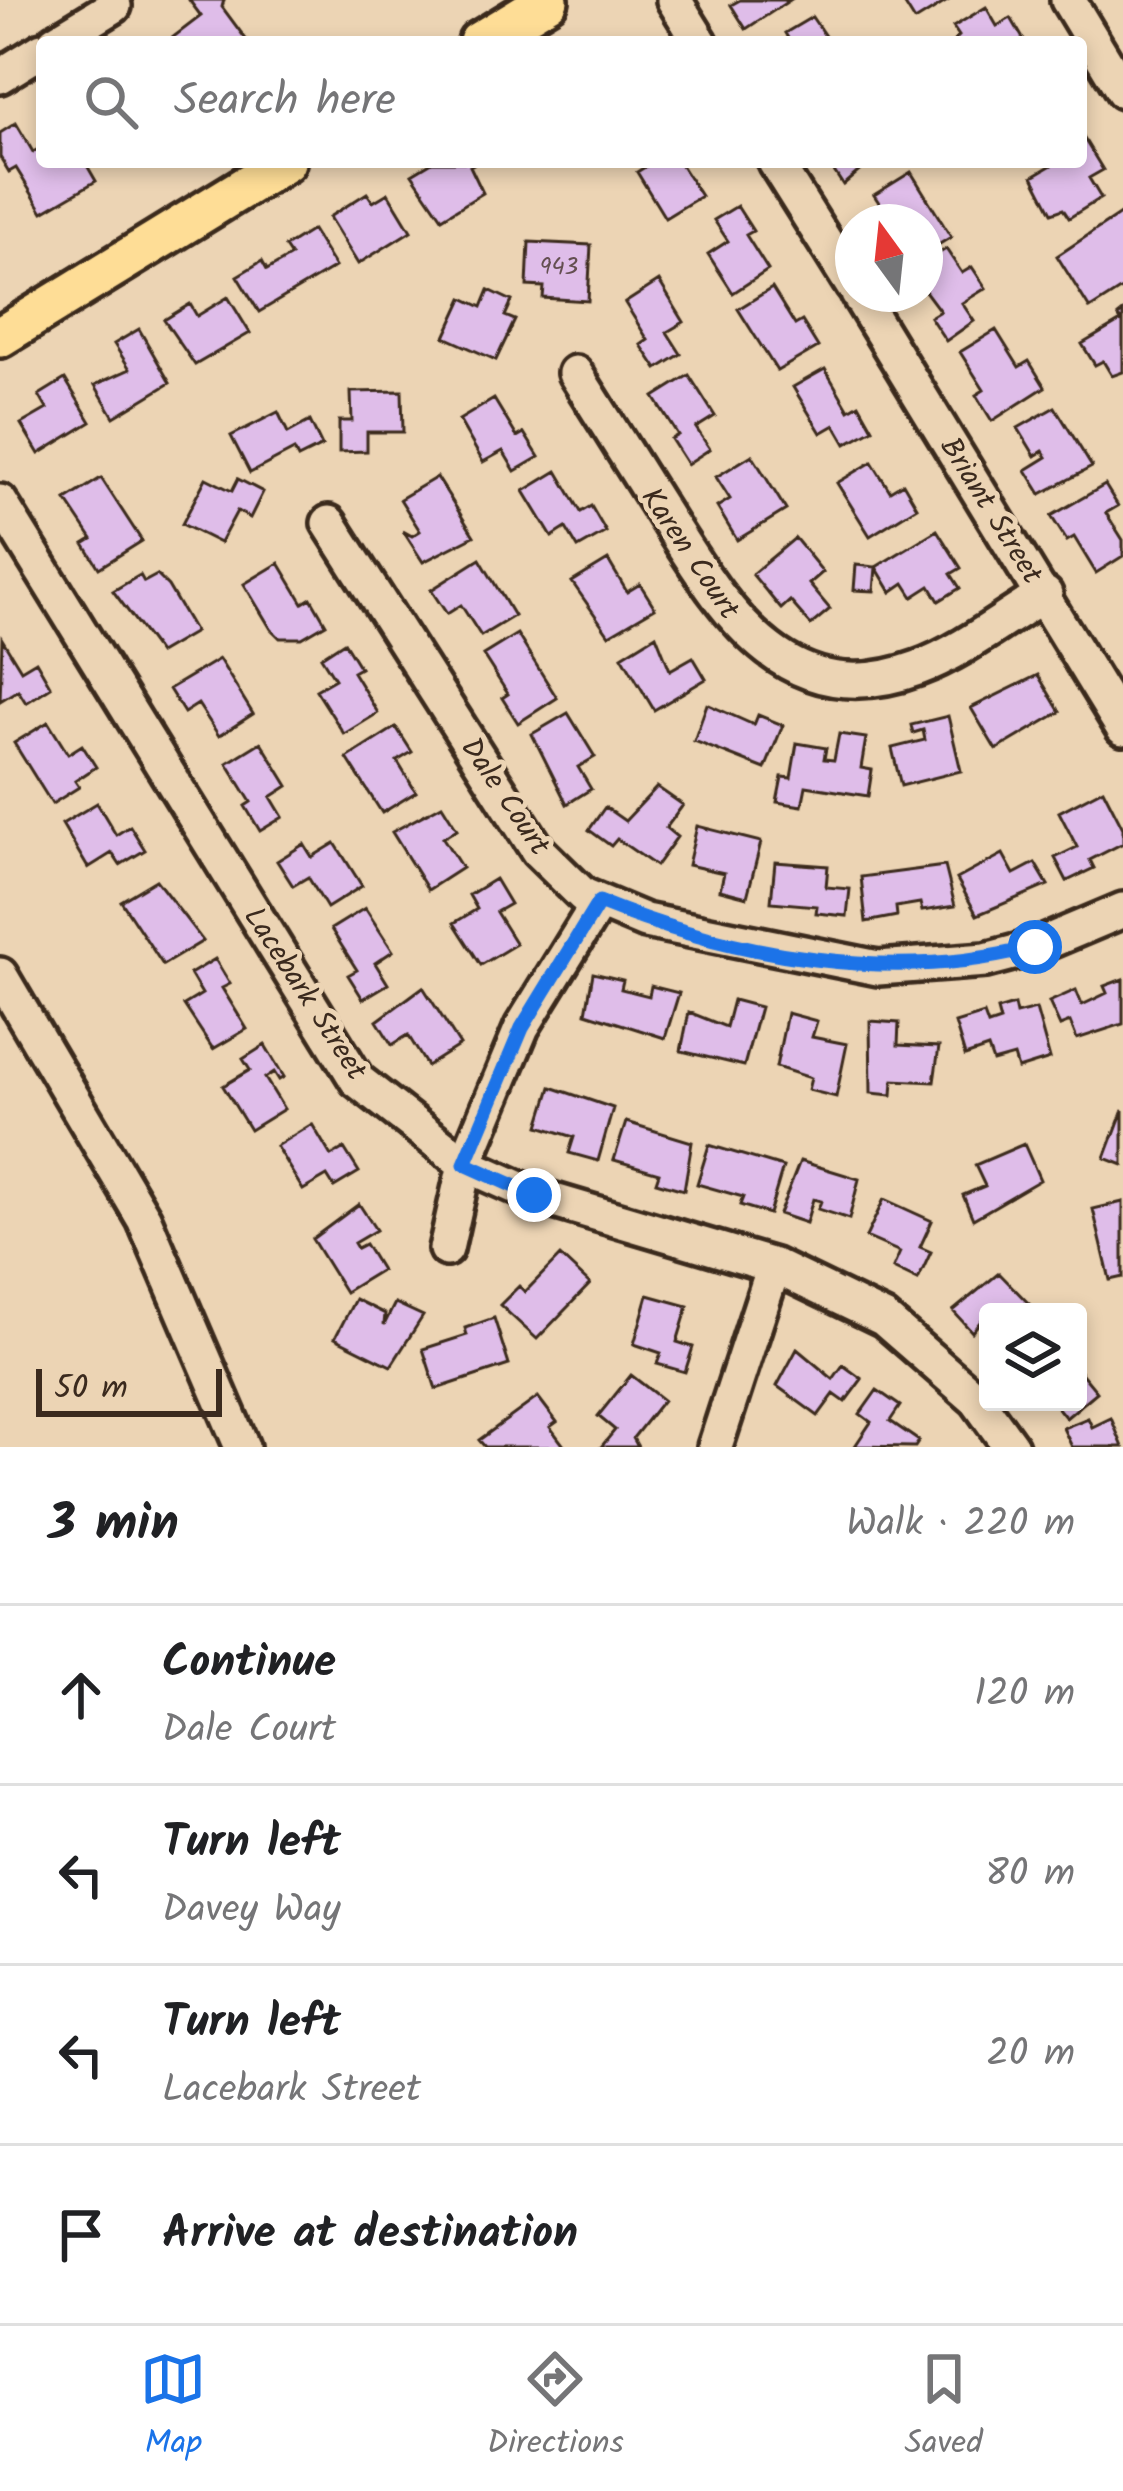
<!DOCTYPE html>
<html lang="en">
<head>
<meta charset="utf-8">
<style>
	:root { --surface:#fff; --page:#f6f6f6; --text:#202124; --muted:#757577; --line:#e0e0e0; --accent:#1a73e8 }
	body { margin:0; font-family:Kalam,sans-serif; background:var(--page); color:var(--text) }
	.controls { position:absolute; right:36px; bottom:36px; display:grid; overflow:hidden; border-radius:12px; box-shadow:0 6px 18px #0003 }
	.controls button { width:108px; height:108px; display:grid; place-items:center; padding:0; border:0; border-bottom:3px solid var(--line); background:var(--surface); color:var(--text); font:60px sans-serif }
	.compass { position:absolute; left:835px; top:204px; width:108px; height:108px; border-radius:50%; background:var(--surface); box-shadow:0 6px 18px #0003; rotate:345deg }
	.scale { position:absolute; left:36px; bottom:30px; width:186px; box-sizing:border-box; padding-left:12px; border:6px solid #3b2a1e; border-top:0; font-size:33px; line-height:42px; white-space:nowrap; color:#3b2a1e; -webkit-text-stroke:9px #ecd4b4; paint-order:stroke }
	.stop { position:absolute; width:36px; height:36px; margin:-27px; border:9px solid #1a73e8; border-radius:50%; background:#fff }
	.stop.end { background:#1a73e8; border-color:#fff; box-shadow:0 3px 12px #0008 }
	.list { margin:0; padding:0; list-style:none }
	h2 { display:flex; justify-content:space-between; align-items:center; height:156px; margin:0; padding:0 48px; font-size:51px }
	h2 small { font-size:39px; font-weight:400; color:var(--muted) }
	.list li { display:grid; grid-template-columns:78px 1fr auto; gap:36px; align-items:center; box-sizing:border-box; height:180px; padding:0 48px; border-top:3px solid var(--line) }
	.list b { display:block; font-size:45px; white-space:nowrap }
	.list p { margin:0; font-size:39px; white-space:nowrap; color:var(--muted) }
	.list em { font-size:39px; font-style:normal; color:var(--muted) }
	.icon { flex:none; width:66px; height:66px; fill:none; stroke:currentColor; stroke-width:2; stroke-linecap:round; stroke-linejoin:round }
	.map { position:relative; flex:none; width:1123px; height:1447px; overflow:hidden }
	.search { position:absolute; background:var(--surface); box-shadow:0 6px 18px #0003; left:36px; right:36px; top:36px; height:132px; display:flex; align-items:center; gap:30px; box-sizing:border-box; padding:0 42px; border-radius:12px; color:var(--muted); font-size:45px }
	.sheet { height:876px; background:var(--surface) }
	nav { display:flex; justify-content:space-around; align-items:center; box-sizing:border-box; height:168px; border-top:3px solid var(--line); background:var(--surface); font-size:33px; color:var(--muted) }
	nav a { display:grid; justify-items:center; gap:6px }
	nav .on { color:var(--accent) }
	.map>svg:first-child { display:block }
	.building { fill:#dfbde9; stroke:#3b2a1e; stroke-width:3 }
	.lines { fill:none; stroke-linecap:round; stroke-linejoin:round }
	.minor-casing { stroke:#3b2a1e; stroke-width:42 }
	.major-casing { stroke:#3b2a1e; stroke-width:48 }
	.minor { stroke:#ecd4b4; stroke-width:33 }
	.major { stroke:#fedd96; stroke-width:39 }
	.route { stroke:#1a73e8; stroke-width:15 }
	.labels { text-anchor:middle; stroke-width:10; stroke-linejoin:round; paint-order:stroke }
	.number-label { font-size:24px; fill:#644f51 }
	.street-label { font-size:30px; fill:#3b2a1e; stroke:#ecd4b4 }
</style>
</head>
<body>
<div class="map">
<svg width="1123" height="1447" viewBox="0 0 1123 1447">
	<rect width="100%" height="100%" fill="#ecd4b4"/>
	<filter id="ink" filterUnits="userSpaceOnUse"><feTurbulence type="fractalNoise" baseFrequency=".00833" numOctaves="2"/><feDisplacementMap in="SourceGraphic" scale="24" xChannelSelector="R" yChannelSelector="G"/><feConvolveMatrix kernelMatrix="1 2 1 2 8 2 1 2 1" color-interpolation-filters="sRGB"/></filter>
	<g filter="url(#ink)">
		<path class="building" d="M189,0H224L222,7L248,42H175L172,38L201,16Z
			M740,0H790L746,29L731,5Z
			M902,0H949L915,21Z
			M986,7L997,26L1011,18L1025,42H953L959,36L953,27Z
			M812,17L829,42H782L788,38L785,33Z
			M16,123L33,152L42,147V162H85L96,181L43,212L16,168L9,172L0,157V133Z
			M1083,137L1103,170L1089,178L1101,198L1069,218L1063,209L1052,213L1033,176L1057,162H1081Z
			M432,162H477L470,166L483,193L442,218L412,174Z
			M653,162H686L681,165L701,196L665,218L637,172Z
			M828,162H870L843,185Z
			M911,172L951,237L925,253V222H903L899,216L891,221L874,195Z
			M367,193L373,202L388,193L411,231L358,264L329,217Z
			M737,206L753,231L746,235L768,270L733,293L708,254L728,241L714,220Z
			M1123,212V288L1090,309L1057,256Z
			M312,230L335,267L259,312L237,276L262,261L267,270L291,256L285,247Z
			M529,242L591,245L588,301L543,298L544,287L527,286Z
			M946,249L962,273L972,267L986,288L962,303L974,321L946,341L930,317L940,311L925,291V262Z
			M659,281L684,322L667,332L681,354L657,369L641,345L648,340L625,303Z
			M772,288L795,325L802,321L818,347L777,371L738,309Z
			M489,290L512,301L505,316L515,320L496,360L445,337L463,298L482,307Z
			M228,297L250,333L195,365L164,320L190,304L197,316Z
			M1123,312V372L1112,376L1103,361L1095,365L1082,344L1121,321L1118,316Z
			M139,329L170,383L114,417L95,385L130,369L114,344Z
			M996,330L1019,367L1029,361L1045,387L992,421L976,395L984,390L960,352Z
			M825,369L849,410L859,404L873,429L846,444L835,425L821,433L793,387Z
			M689,375L715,416L696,428L710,449L687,464L671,439L678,435L654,397Z
			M65,379L91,422L39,454L21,424L47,409L39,395Z
			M402,391L403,432H367V451L339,452V421H352L351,392Z
			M494,399L517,437L524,433L539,457L515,471L503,451L483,462L459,420Z
			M1055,407L1092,467L1041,494L1026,470L1047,457L1043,451L1035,456L1018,428Z
			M278,412L288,433L310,421L322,446L298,458L294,450L250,473L231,436Z
			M752,455L786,510L737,540L717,507L730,499L716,477Z
			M872,462L890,491L903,483L917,507L870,536L837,483Z
			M557,471L581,512L591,506L606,532L578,548L566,528L552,537L524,491Z
			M437,477L474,536L423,562L403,531L412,536L420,531L400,499Z
			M101,478L142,541L99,568L84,544L92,539L66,500Z
			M206,478L232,491L238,479L263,492L250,518L237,511L220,543L182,524Z
			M1105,485L1118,506L1106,513L1123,540V556L1096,573L1074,537L1067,541L1051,516Z
			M937,530L961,568L951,574L960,588L939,601L930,586L913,597L904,583L891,592L876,567Z
			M795,538L823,572L809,584L830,609L811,625L790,601L781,609L752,574Z
			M480,559L514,616L481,636L461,605L447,614L431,590Z
			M608,560L627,592L640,584L655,608L609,635L572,582Z
			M279,563L303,603L311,598L326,624L302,638H280L271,629L244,584Z
			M856,565L876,567L874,591L854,590Z
			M140,575L144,582L157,575L168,586L195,632L159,653L113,591Z
			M517,634L557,698L518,723L502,698L508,694L483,655Z
			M656,635L670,670L693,657L706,679L654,710L622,656Z
			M2,639L21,670L36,661L51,687L26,703L18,690L0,701Z
			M344,642L360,668L353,672L378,713L344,734L316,690L335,679L321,657Z
			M219,659L253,714L219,736L198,704L184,713L169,689Z
			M1038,675L1060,712L996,750L971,708Z
			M707,704L754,725L758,715L783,725L765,769L694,741Z
			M568,713L595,757L578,767L591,789L567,804L532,734Z
			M948,716L961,771L901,786L892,748L925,740L923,730L913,733L911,725Z
			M48,722L68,754L82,745L96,767L75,781L79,787L52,804L14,743Z
			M396,727L412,752L397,761L416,792L382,813L347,758Z
			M839,734L866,738L861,768L872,770L868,796L806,786L802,806L777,802L782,777L791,778L797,743L826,748L824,759L834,760Z
			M261,742L288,786L271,797L283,817L260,831L245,806L251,802L227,763Z
			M657,787L683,805L666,828L677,837L656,866L617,839L611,846L589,830L605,807L625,821Z
			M1103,789L1123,828V843L1090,860L1094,868L1067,881L1055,858L1077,847L1059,812Z
			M97,803L116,835L130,826L145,850L120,865L112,853L88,868L62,824Z
			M442,805L457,829L443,838L462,868L428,890L392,832Z
			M697,826L761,842L747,897L720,890L724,873L688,865Z
			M335,843L362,886L327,908L308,877L293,886L277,861L304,844L312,857Z
			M1003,854L1014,874L1035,863L1048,885L977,915L957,879Z
			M775,862L828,866L826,887L850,889L847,916L816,913L817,906L771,902Z
			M945,866L955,906L922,911L920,903L896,907L897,916L866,922L861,877Z
			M495,879L510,904L496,912L516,944L481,965L454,923L477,909L469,895Z
			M156,880L203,941L163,965L121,901Z
			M365,908L393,951L375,963L388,984L363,999L348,975L357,970L331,929Z
			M215,959L230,984L222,988L247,1029L213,1049L184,1005L202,994L190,974Z
			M593,973L623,980L621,989L649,996L651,986L679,993L665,1038L586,1013Z
			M1123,979V1024L1077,1039L1070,1022L1060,1026L1049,1002L1076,990L1082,1005L1107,993L1104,986Z
			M423,987L460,1045L427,1066L408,1035L392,1045L377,1021Z
			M733,1000L760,1007L744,1066L681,1051L689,1012L726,1027Z
			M1014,1005L1016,1014L1036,1009L1050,1059L1018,1069L1014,1056L993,1062L988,1048L965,1056L955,1023L984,1014L988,1025L1000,1021L997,1010Z
			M787,1013L817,1021L812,1037L847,1044L836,1097L808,1090L811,1078L776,1067Z
			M870,1021L899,1023L898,1045L939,1047L934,1082L893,1080L892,1095L871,1093Z
			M265,1045L284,1077L279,1080L274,1072L265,1078L284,1109L250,1130L223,1086L250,1070L243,1059Z
			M551,1087L613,1108L598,1161L569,1153L574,1137L539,1126Z
			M1123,1110V1165L1105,1158Z
			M626,1122L692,1142L684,1190L656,1182L659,1173L614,1160Z
			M312,1124L331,1156L344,1148L359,1172L334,1187L327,1176L303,1190L276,1146Z
			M1024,1144L1040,1180L973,1219L963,1195L985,1186L975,1165Z
			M709,1145L783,1167L769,1214L740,1205L743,1197L697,1184Z
			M800,1161L859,1179L849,1219L818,1209L821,1201L813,1199L806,1223L779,1214Z
			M884,1199L932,1221L920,1247L931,1252L918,1280L893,1268L900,1252L866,1237Z
			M1123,1202V1277L1110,1280L1093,1209Z
			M359,1204L376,1230L354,1243L357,1248L365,1244L381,1270L345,1292L312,1239Z
			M560,1256L590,1284L537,1339L500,1305L519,1286L525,1292Z
			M999,1273L1037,1312H988L972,1332L953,1311Z
			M648,1295L688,1306L677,1342L693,1347L685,1372L657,1364L661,1353L634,1344Z
			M355,1299L385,1314L384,1325L395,1303L423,1316L391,1366L335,1338Z
			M494,1318L509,1365L436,1389L423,1349L467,1335L465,1328Z
			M797,1349L833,1379L843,1365L862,1379L845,1402L834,1394L818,1416L777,1386Z
			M1078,1369L1097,1392L1066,1418L1053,1402H1078Z
			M631,1375L663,1400L633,1438L638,1447H601L615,1430L598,1416Z
			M877,1390L900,1406L890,1421L919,1441L915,1447L855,1446L871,1422L860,1414Z
			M538,1397L557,1422L550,1427L565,1447H485L479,1440Z
			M1088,1418L1092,1427L1111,1418L1123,1447H1072L1063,1428Z"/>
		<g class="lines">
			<g class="minor-casing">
				<path id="minor" d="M674,0L700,42
					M1068,0L1123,91
					M55,42L114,6
					M0,76L42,50
					M775,162L853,286
					M858,294L1123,728
					M575,373C606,422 637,472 668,521C727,614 788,716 918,668C962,652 1005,618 1045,594
					M0,502L357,1080L465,1164L534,1195L774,1266L884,1319L977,1400L1011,1447
					M329,523L538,851L583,895L645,921L878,968L986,960L1035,947L1123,910
					M0,975L144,1219L242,1447
					M446,1249L465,1164L522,1027L599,902
					M715,1447L774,1266"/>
			</g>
			<g class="major-casing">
				<path id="major" d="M479,42L548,0
					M0,337L285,162"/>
			</g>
			<use href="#minor" class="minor"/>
			<use href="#major" class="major"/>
		</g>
	</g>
	<g class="lines" filter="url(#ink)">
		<path class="route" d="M534,1195L465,1164L522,1028L599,902C733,956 894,985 1035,947"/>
	</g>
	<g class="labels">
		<g class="number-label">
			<text x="559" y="274">943</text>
		</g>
		<g class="street-label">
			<text transform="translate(992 510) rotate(58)" y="10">Briant Street</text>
			<text transform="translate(691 553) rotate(56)" y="10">Karen Court</text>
			<text transform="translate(506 796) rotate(56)" y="10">Dale Court</text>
			<text transform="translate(306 993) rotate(57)" y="10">Lacebark Street</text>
		</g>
	</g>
</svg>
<div class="controls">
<button><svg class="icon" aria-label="layers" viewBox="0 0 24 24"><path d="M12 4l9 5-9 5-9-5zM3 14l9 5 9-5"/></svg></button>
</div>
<svg class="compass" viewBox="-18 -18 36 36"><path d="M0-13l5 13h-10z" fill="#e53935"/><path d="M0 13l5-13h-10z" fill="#757577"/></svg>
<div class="scale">50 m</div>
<div class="stop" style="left:1035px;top:947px"></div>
<div class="stop end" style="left:534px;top:1195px"></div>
<div class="search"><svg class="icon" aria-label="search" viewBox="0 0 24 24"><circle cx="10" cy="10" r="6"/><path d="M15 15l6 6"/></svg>Search here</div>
</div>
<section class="sheet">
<h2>3 min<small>Walk · 220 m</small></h2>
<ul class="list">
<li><svg class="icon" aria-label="ahead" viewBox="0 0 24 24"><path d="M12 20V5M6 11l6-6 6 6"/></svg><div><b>Continue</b><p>Dale Court</p></div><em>120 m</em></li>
<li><svg class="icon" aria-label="left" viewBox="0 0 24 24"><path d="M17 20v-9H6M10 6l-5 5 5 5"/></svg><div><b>Turn left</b><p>Davey Way</p></div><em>80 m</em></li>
<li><svg class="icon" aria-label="left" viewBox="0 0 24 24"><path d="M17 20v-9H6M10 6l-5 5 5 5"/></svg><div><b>Turn left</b><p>Lacebark Street</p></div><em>20 m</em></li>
<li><svg class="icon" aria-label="arrive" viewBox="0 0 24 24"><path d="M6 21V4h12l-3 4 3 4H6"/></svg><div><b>Arrive at destination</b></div></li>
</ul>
</section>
<nav>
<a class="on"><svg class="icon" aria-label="map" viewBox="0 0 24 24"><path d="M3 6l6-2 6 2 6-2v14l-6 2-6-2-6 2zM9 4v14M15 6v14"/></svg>Map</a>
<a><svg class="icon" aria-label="directions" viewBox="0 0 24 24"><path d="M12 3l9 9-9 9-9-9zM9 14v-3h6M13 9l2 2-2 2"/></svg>Directions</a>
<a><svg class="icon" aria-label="saved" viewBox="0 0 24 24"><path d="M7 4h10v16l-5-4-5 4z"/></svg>Saved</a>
</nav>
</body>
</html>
